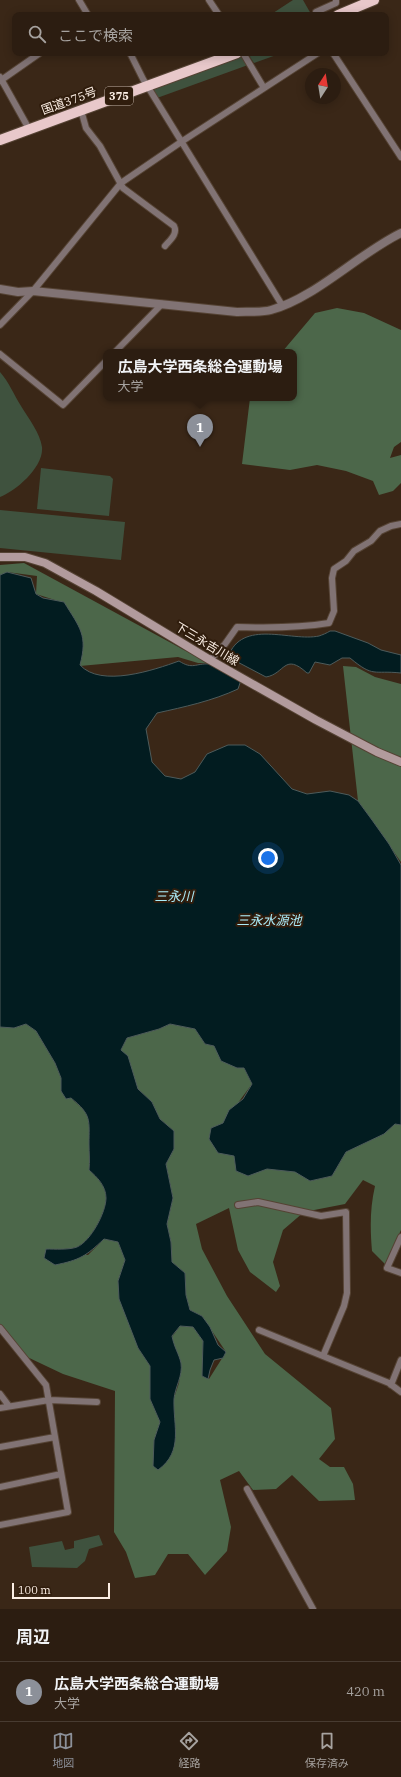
<!DOCTYPE html>
<html lang="ja">
<head>
<meta charset="utf-8">
<style>
	:root { --surface:#2c1d11; --page:#382a1f; --text:#f1f3f6; --muted:#a6a29f; --line:#483b31; --accent:#8c9099 }
	body { margin:0; font-family:"IBM Plex Serif","Noto Sans JP",serif; background:var(--page); color:var(--text) }
	.compass { position:absolute; left:305px; top:68px; width:36px; height:36px; border-radius:50%; background:var(--surface); box-shadow:0 2px 10px #0003; rotate:12deg }
	.scale { position:absolute; left:12px; bottom:10px; width:98px; box-sizing:border-box; padding-left:4px; border:2px solid #fbeee4; border-top:0; font-size:11px; line-height:14px; white-space:nowrap; color:#fbeee4; -webkit-text-stroke:3px #301d0d; paint-order:stroke }
	.you { position:absolute; left:268px; top:858px; width:14px; height:14px; margin:-10px; border:3px solid #fff; border-radius:50%; background:#1a73e8; box-shadow:0 0 0 6px #1a73e833 }
	.badge { display:grid; place-items:center; width:26px; height:26px; border-radius:50%; background:var(--accent); color:#fff; font-size:13px; font-weight:700 }
	.pin { position:absolute; translate:-50% -33px; filter:drop-shadow(0 1px 2px #0008) }
	.pin::after { content:''; position:absolute; top:21px; width:14px; height:12px; background:inherit; clip-path:polygon(0 0,100% 0,50% 100%) }
	.popup { position:absolute; left:103px; top:349px; width:194px; height:52px; box-sizing:border-box; display:grid; place-content:center; border-radius:8px; background:var(--surface); filter:drop-shadow(0 1px 3px #0005); font-size:13px; white-space:nowrap; color:var(--muted) }
	.popup b { font-size:15px; color:var(--text) }
	.popup::after { content:''; position:absolute; left:50%; top:100%; margin-left:-8px; border:8px solid transparent; border-top-color:var(--surface) }
	.list { margin:0; padding:0; list-style:none }
	h2 { display:flex; justify-content:space-between; align-items:center; height:52px; margin:0; padding:0 16px; font-size:17px }
	h2 small { font-size:13px; font-weight:400; color:var(--muted) }
	.list li { display:grid; grid-template-columns:26px 1fr auto; gap:12px; align-items:center; box-sizing:border-box; height:60px; padding:0 16px; border-top:1px solid var(--line) }
	.list b { display:block; font-size:15px; white-space:nowrap }
	.list p { margin:0; font-size:13px; white-space:nowrap; color:var(--muted) }
	.list em { font-size:13px; font-style:normal; color:var(--muted) }
	.icon { flex:none; width:22px; height:22px; fill:none; stroke:currentColor; stroke-width:2; stroke-linecap:round; stroke-linejoin:round }
	.map { position:relative; flex:none; width:401px; height:1609px; overflow:hidden }
	.search { position:absolute; background:var(--surface); box-shadow:0 2px 10px #0003; left:12px; right:12px; top:12px; height:44px; display:flex; align-items:center; gap:10px; box-sizing:border-box; padding:0 14px; border-radius:8px; color:var(--muted); font-size:15px }
	.sheet { height:112px; background:var(--surface) }
	nav { display:flex; justify-content:space-around; align-items:center; box-sizing:border-box; height:56px; border-top:1px solid var(--line); background:var(--surface); font-size:11px; color:var(--muted) }
	nav a { display:grid; justify-items:center; gap:2px }
	nav .on { color:var(--accent) }
	.map>svg:first-child { display:block }
	.green { fill:#3f523e }
	.forest { fill:#4c674a }
	.water { fill:#021c20; stroke:#4d5b5b }
	.lines { fill:none; stroke-linecap:round; stroke-linejoin:round }
	.minor-casing { stroke:#554334; stroke-width:8 }
	.tertiary-casing { stroke:#554334; stroke-width:10 }
	.secondary-casing { stroke:#554334; stroke-width:10 }
	.trunk-casing { stroke:#554334; stroke-width:12 }
	.minor { stroke:#817374; stroke-width:6 }
	.tertiary { stroke:#817374; stroke-width:8 }
	.secondary { stroke:#b29b9d; stroke-width:8 }
	.trunk { stroke:#e8c8ca; stroke-width:10 }
	.labels { text-anchor:middle; stroke-width:4; stroke-linejoin:round; paint-order:stroke }
	.shield { fill:#301d0d; stroke:#beafa4; stroke-width:1 }
	.shield-label { font-size:11px; font-weight:bold; fill:#fbeee4 }
	.street-label { font-size:12px; fill:#fbeee4; stroke:#301d0d }
	.water-label { font-size:13px; font-style:italic; fill:#aaecf9; stroke:#301d0d }
</style>
</head>
<body>
<div class="map">
<svg width="401" height="1609" viewBox="0 0 401 1609">
	<rect width="100%" height="100%" fill="#3a2717"/>
	<path class="green" d="M293,0H303L311,14L270,15Z
		M251,53H282L254,63L250,57Z
		M240,56L244,58L248,65L157,98L154,92L155,87Z
		M0,372C9,382 14,395 21,406C29,419 40,433 42,447C44,467 16,491 0,497Z
		M41,468L110,476L113,479L109,516L37,509Z
		M0,510L125,522L121,560L0,548Z
		M99,1535L103,1545L89,1549L85,1561L77,1568L32,1567L29,1547L62,1541L65,1550L74,1548V1541Z"/>
	<path class="forest" d="M337,308L364,313L401,330V442L394,447L390,458L401,455V483L393,491L379,495L373,481L346,471L317,465L290,470L242,464L250,398H294V352H282L315,313Z
		M24,563L208,663H198L178,657L80,666L58,601L36,594L37,576L7,572L0,581V565Z
		M343,666L356,667L375,677L401,684V862L358,801Z
		M26,1024L36,1031L55,1063L61,1078V1091L71,1098L86,1112L88,1118L90,1130L89,1170C97,1177 106,1186 106,1198C106,1212 91,1241 77,1247C69,1250 55,1249 46,1249L88,1255L104,1239L118,1242L125,1260L118,1281L138,1348L150,1366V1399L160,1422L154,1440L174,1398L179,1383L181,1364L174,1348L172,1337L180,1326L193,1327L203,1341L202,1376L209,1379L226,1352L202,1316L190,1310L186,1295L185,1273L172,1262L171,1242L167,1224L173,1198L166,1164L174,1149V1131L160,1119L152,1102L138,1089L121,1050L127,1038L159,1029L170,1024L195,1029L205,1044L214,1046L244,1068L252,1084L223,1123L297,1167L310,1181L332,1176L346,1152L379,1136L395,1124L401,1125V1230L385,1264L372,1251C370,1228 370,1208 375,1186L363,1180L345,1204L304,1212L283,1230L273,1262L280,1286L276,1292L250,1272L238,1250L229,1208L196,1224L202,1249L227,1296L265,1354L331,1408L335,1439L319,1459L330,1467H344L353,1484L355,1500L319,1501L292,1475L276,1489L253,1490L239,1471L220,1480L231,1527L227,1551L205,1575L188,1554H168L155,1575L135,1578L126,1552L114,1532L115,1391L63,1374L23,1355L0,1333V1025L14,1028Z"/>
	<path class="water" d="M7,572L31,578L36,594L43,598L64,602C80,628 88,635 80,665C101,688 154,670 179,661C193,670 195,663 210,664C217,664 234,676 241,680L238,689C212,701 184,707 157,713L146,729L152,762L165,776L181,779L195,772L207,754L228,745H245L260,754L292,789L307,794L330,791L349,795L358,801L372,820L389,844L401,865V1125L395,1124L384,1134L346,1152L332,1176L310,1181L295,1172L267,1169L248,1176L236,1171L234,1156L218,1153L209,1139L211,1128L223,1123L229,1110L243,1099L252,1084L244,1068H237L221,1061L214,1046L205,1044L195,1029L170,1024L159,1029L127,1038L121,1050L128,1056L138,1089L152,1102L160,1119L174,1131V1149L166,1164L173,1198L167,1224L171,1242L172,1262L185,1273L186,1295L190,1310L202,1316L210,1327L218,1345L226,1352L223,1358L214,1360L210,1370L208,1379L202,1376L203,1341L193,1327L180,1326L172,1336C174,1347 179,1354 181,1363C183,1376 175,1387 174,1399C173,1426 184,1451 158,1470L153,1466L154,1440L160,1422L150,1399V1366L138,1348L119,1299L118,1281L125,1260L118,1242L104,1239C86,1256 80,1260 55,1265L44,1258L46,1249C55,1249 69,1250 77,1247C91,1241 106,1212 106,1198C106,1186 97,1177 89,1170C90,1161 89,1153 89,1144C89,1120 92,1115 71,1098L66,1099L61,1091V1078L55,1063L36,1031L26,1024L14,1028L0,1027V575Z
		M330,631H335L368,643L381,650L401,655V673C373,670 374,678 350,658H342L330,665L315,662L309,673H307C284,652 285,674 266,677L228,657C242,618 291,642 319,636C322,635 327,633 330,631Z"/>
	<g class="lines">
		<g class="minor-casing">
			<path id="minor" d="M79,0L88,15
				M209,0L219,15
				M317,15L316,12L336,3V0
				M130,53L143,79L282,305
				M243,53L264,88
				M333,53L401,157
				M0,77L29,129
				M0,81L40,53
				M81,110L86,128L100,146L123,188L174,226C178,234 170,240 165,246
				M0,325L33,291L121,183L181,142L318,53
				M115,352L162,304
				M0,354L63,405L106,361
				M210,660L225,644L237,627C268,628 299,628 329,623L334,611L332,578L334,569L346,561L354,551L371,541L380,531L391,526L401,524
				M238,1205L258,1202L321,1216L346,1212L347,1293L344,1306L323,1356
				M401,1237L387,1268L401,1273
				M0,1328L46,1385L68,1512L0,1525
				M259,1330L389,1383L401,1392
				M391,1385L401,1360
				M0,1394L9,1406
				M0,1408L49,1400L97,1402
				M0,1447L55,1437
				M0,1487L61,1474
				M247,1489L313,1609"/>
		</g>
		<g class="tertiary-casing">
			<path id="tertiary" d="M0,289L18,292L33,291L237,312C247,311 261,313 271,310C315,298 358,254 401,233"/>
		</g>
		<g class="secondary-casing">
			<path id="secondary" d="M0,557H25L45,563L96,591L210,660L316,720L377,752L401,762"/>
		</g>
		<g class="trunk-casing">
			<path id="trunk" d="M338,15L374,0
				M0,140L237,53"/>
		</g>
		<use href="#minor" class="minor"/>
		<use href="#tertiary" class="tertiary"/>
		<use href="#secondary" class="secondary"/>
		<use href="#trunk" class="trunk"/>
	</g>
	<g class="labels">
		<rect class="shield" x="105" y="87" width="28" height="18" rx="3"/>
		<g class="shield-label">
			<text x="119" y="100">375</text>
		</g>
		<g class="street-label">
			<text transform="translate(69 101) rotate(-20)" y="4">国道375号</text>
			<text transform="translate(207 644) rotate(31)" y="4">下三永吉川線</text>
		</g>
		<g class="water-label">
			<text x="174" y="901">三永川</text>
			<text x="269" y="925">三永水源池</text>
		</g>
	</g>
</svg>
<svg class="compass" viewBox="-18 -18 36 36"><path d="M0-13l5 13h-10z" fill="#e53935"/><path d="M0 13l5-13h-10z" fill="#a6a29f"/></svg>
<div class="scale">100 m</div>
<div class="you"></div>
<div class="pin badge" style="left:200px;top:447px">1</div>
<div class="popup"><b>広島大学西条総合運動場</b>大学</div>
<div class="search"><svg class="icon" aria-label="search" viewBox="0 0 24 24"><circle cx="10" cy="10" r="6"/><path d="M15 15l6 6"/></svg>ここで検索</div>
</div>
<section class="sheet">
<h2>周辺<small></small></h2>
<ul class="list">
<li><span class="badge">1</span><div><b>広島大学西条総合運動場</b><p>大学</p></div><em>420 m</em></li>
</ul>
</section>
<nav>
<a class="on"><svg class="icon" aria-label="map" viewBox="0 0 24 24"><path d="M3 6l6-2 6 2 6-2v14l-6 2-6-2-6 2zM9 4v14M15 6v14"/></svg>地図</a>
<a><svg class="icon" aria-label="directions" viewBox="0 0 24 24"><path d="M12 3l9 9-9 9-9-9zM9 14v-3h6M13 9l2 2-2 2"/></svg>経路</a>
<a><svg class="icon" aria-label="saved" viewBox="0 0 24 24"><path d="M7 4h10v16l-5-4-5 4z"/></svg>保存済み</a>
</nav>
</body>
</html>
